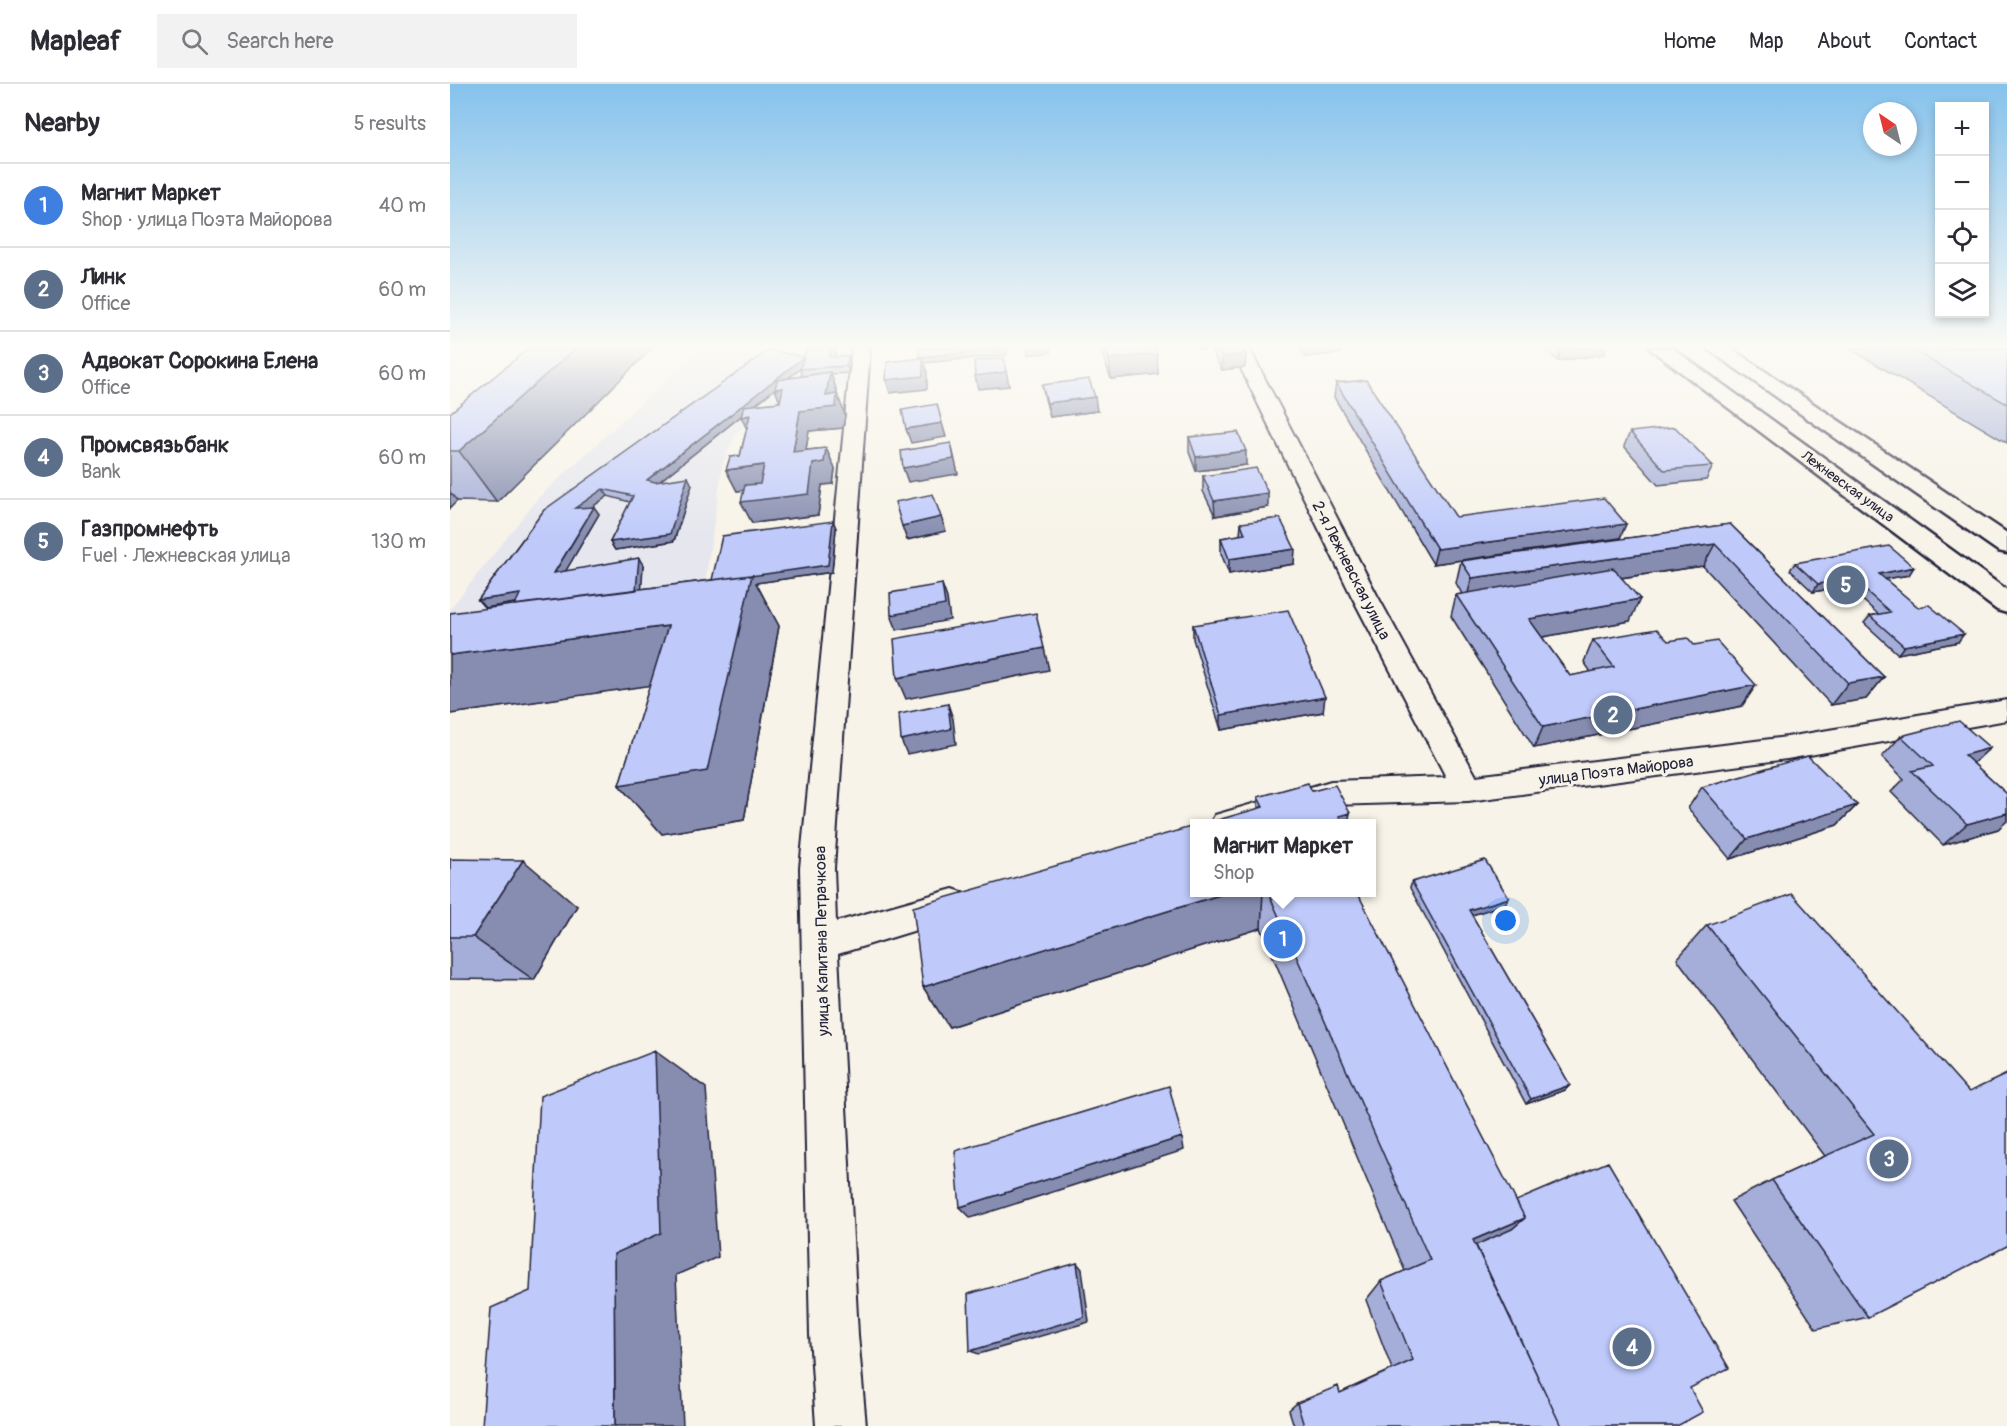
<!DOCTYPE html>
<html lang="en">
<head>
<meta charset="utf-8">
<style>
	:root { --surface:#fff; --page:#f2f2f3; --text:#2b2b33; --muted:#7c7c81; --line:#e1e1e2; --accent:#d1495b }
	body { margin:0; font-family:Pangolin,sans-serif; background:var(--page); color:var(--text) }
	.controls { position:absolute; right:18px; top:18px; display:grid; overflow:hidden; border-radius:0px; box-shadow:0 3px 9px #0003 }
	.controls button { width:54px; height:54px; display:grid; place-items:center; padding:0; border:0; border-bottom:2px solid var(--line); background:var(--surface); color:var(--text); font:30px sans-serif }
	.compass { position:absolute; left:1413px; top:18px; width:54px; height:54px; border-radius:50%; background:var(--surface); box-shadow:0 3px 9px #0003; rotate:325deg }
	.you { position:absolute; left:1056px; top:837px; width:21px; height:21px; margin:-15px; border:4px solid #fff; border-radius:50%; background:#1a73e8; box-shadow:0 0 0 9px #1a73e833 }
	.badge { display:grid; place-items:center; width:39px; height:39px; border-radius:50%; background:var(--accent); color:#fff; font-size:20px; font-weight:700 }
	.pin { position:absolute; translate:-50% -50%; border:3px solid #fff; box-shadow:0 2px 6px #0006 }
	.popup { position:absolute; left:740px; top:735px; width:186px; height:78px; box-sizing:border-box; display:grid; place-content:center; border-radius:0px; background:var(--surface); filter:drop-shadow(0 2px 4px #0005); font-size:20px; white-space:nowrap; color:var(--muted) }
	.popup b { font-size:22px; color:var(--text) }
	.popup::after { content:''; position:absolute; left:50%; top:100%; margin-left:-12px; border:12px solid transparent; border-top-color:var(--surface) }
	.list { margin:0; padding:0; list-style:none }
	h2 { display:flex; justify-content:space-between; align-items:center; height:78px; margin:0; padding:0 24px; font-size:26px }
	h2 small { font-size:20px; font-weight:400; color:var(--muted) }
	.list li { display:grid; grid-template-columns:39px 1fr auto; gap:18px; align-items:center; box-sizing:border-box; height:84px; padding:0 24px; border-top:2px solid var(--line) }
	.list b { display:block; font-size:22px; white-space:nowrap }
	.list p { margin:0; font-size:20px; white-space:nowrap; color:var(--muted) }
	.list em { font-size:20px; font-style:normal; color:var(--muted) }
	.icon { flex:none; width:33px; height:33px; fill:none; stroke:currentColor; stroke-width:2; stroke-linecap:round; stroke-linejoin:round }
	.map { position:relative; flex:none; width:1557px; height:1342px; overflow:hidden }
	header { display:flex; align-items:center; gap:36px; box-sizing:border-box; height:84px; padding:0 30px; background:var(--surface); border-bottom:2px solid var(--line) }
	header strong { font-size:28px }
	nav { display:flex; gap:33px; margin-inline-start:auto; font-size:21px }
	.search { width:420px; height:54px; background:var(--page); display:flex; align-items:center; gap:15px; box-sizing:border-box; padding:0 21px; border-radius:0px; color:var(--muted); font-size:22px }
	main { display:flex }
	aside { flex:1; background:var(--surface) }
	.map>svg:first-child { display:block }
	.built { fill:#e6e7ee }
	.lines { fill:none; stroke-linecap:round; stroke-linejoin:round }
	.minor-casing { stroke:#22223b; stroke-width:4 }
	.trunk-casing { stroke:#22223b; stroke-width:5 }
	.minor { fill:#f7f3e8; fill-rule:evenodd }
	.trunk { fill:#f7f3e8; fill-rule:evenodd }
	.wall { fill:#a4aed8; stroke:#22223b; stroke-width:1.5; fill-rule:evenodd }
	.shaded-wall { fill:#868db0; stroke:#22223b; stroke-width:1.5 }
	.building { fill:#bfcafb; stroke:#22223b; stroke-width:1.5 }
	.labels { text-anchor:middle; stroke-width:6; stroke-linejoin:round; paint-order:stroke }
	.far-street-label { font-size:14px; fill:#22223b; stroke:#f7f3e8 }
	.street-label { font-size:16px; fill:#22223b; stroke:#f7f3e8 }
</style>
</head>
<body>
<header>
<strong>Mapleaf</strong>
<div class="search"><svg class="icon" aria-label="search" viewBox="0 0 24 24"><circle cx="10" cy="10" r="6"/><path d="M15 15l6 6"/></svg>Search here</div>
<nav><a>Home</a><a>Map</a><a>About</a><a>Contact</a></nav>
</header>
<main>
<aside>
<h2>Nearby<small>5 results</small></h2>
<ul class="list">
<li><span class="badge" style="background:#3f7fe0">1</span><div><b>Магнит Маркет</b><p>Shop · улица Поэта Майорова</p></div><em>40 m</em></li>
<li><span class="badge" style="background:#5c6f8a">2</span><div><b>Линк</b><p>Office</p></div><em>60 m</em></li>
<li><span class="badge" style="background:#5c6f8a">3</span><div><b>Адвокат Сорокина Елена</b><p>Office</p></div><em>60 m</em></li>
<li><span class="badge" style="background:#5c6f8a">4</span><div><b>Промсвязьбанк</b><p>Bank</p></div><em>60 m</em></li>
<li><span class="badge" style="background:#5c6f8a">5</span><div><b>Газпромнефть</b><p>Fuel · Лежневская улица</p></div><em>130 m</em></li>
</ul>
</aside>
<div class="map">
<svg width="1557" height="1342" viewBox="0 0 1557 1342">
	<rect width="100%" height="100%" fill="#f7f3e8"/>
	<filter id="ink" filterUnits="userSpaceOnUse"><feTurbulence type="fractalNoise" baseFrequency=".0167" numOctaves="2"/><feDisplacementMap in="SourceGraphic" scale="12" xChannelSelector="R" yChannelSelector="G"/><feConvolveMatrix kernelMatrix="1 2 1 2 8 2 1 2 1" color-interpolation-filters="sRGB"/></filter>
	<g filter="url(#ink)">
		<path class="built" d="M251,264H416L411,301L352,309L324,318L287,348L273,378L251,526L0,563V525L88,414Z"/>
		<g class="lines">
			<g class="minor-casing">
				<path id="minor" d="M402,264H420L384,784L386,838L503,805L515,809L520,820L515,831L388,870L408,1251L416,1342H366L360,1251L350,784Z
					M781,264H799L927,511L1026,692L1337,653L1557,616V636L1337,675L1018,717L881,721L821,740H760L765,731L881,697L996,693L901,511Z"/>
			</g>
			<g class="trunk-casing">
				<path id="trunk" d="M1199,264H1222L1557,506V529L1547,526Z
					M1256,264H1280L1557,449V469L1548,467Z"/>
			</g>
			<use href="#minor" class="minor"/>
			<use href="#trunk" class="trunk"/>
		</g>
		<path class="wall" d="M79,264H202L47,418L7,417L0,424V329Z
			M357,264H387L384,273L398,272L400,279L399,289L381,290L387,308V310L395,331L393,344L359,347L356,366L376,364L385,385L383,400L372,401L368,431L302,439L294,406L287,407L276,386L290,372L297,345L292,331L209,398L242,401L224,457L165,466L160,458L180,418L158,412L142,423H144L149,430L115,487L193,481L191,505L262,496L383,437L386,444L382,488L306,499L329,542L294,736L212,750L169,701L200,601L0,630L66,519L35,524L28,516L94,426L354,273ZM350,285L352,292L338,295ZM325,305L330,318L304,321Z
			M650,264H705L708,290L661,295Z
			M748,264H792L796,270L795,283L772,286L760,265L749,266Z
			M849,264H892L891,269L855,273Z
			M1094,264H1156L1154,270L1108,277Z
			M1399,264H1557V359Z
			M886,299L1006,433L1176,440L1170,454L983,480L884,313Z
			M592,301L647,327L600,333L595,315Z
			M1180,348L1263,382L1256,396L1208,401L1174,362Z
			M739,353L796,381L746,387L739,368Z
			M753,392L818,423L765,432L753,407Z
			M791,439L844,480L779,490L771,469V454L790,451Z
			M1280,440L1434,593L1416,615L1381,621L1253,482L1171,494L1180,537L1092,553L1120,592L1141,588L1134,578L1143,556L1218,557L1244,561L1306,601L1292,622L1084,664L1001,532L1006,511L1012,510L1006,499L1011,477Z
			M1345,479L1459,491L1435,495L1508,558L1448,570L1414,539L1420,532L1428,530L1397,502L1363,508L1340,486Z
			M743,541L873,628L771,646L743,555Z
			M1451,652L1540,664L1523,679L1557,710V737L1548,745L1493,761L1441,708L1454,695L1432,673Z
			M1252,703L1407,721L1387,741L1280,775L1238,724Z
			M862,707L808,724V713Z
			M0,775L127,822L84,896L0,895Z
			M962,798L1055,820L1022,831L1120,1001L1115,1006L1076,1020L960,804Z
			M744,808H909L908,811L1066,1117L1240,1304L1227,1342H844L839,1326L847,1319L890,1309L942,1285L916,1216L931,1197L955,1187L811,844L499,943L473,903Z
			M1257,841L1519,1008L1418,1233L1366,1245L1281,1117L1322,1096L1375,1072L1227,875Z"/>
		<path class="shaded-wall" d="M126,264H202L47,418L9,367Z
			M382,264H387L382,280L379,273Z
			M557,264V271L474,279L477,288V305L440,309L436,296L471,280L469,273Z
			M577,264H600L601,268L578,271Z
			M855,264H892L891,269L855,273Z
			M1111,264H1156L1154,270L1108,277Z
			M707,270L708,290L661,295L659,275Z
			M796,270L795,283L772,286V273Z
			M398,272L400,279L399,289L397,282Z
			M354,273L356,280L201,404L197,396Z
			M554,274L559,302L528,305L525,292Z
			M380,288L387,308L385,323L387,310L395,331L393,344L359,347L352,389L343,368L350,327L376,312Z
			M333,304V326L325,305Z
			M645,313L647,327L600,333L597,319Z
			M300,331L301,353L291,333Z
			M492,339L496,353L461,359L456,345Z
			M501,359L508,390L458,398L453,384Z
			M376,364L385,385L383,400L372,401L368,431L302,439L291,418L363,380Z
			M796,367V381L746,387V373Z
			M314,381L323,403L287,407L276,386Z
			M238,393L242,401L224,457L165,466L160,458Z
			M153,405L158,412L130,431L125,424Z
			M0,408L7,417L0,424Z
			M818,409V423L765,432L764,417Z
			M144,423L149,430L110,497L104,489Z
			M491,433L496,447L457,456L452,442Z
			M383,437L386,444L382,488L306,499L329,542L294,736L212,750L169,701L266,505Z
			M1176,440L1170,454L983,480L987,465Z
			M1265,460L1253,482L1016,516L1022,494Z
			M845,465L844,480L779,490V475Z
			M189,474L193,481L191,514L67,539Z
			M1464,483L1459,491L1424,497L1429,490Z
			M1402,495L1397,502L1363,508L1368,500Z
			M492,500L497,514L500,536L447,546L441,531Z
			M70,510L76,517L35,524L28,516Z
			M1190,515L1180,537L1071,557L1079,535Z
			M218,542L252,594L0,630V571Z
			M1514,550L1508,558L1448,570L1454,562Z
			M594,564L599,586L456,615L447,594Z
			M1434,593L1416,615L1381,621L1398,599Z
			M1306,601L1292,622L1084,664L1093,643Z
			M875,613L873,628L771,646V631Z
			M498,620L503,635L506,660L457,670L451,656Z
			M1540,664L1517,685L1514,671Z
			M1407,721L1387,741L1280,775L1297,755Z
			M900,729L898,740H888L889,732Z
			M1557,729V737L1548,745L1493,761L1517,740Z
			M73,776L127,822L84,896L23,853Z
			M779,808H813L811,844L499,943L473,903Z
			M1059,814L1055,820L1016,833L1019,826Z
			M205,967L256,1004L268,1173L226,1191L233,1342H165L164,1170Z
			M1120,1001L1115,1006L1076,1020L1081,1015Z
			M732,1053L734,1066L521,1134L510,1123Z
			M1075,1134L1046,1159L1015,1172L1023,1156Z
			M627,1179L632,1185L639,1238L529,1270L520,1267Z"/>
		<path class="building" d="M79,264H126L9,367H0V329Z
			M357,264H382L379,273L398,272L397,282L350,285L354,273L197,396L205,398L238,393L220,450L160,458L183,412L153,405L125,424L144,423L104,489L189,474L186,506L65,521L70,510L28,516L94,426L319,266L354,273Z
			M469,264H556V265L469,273Z
			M655,264H705L707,270L659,275Z
			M767,264H792L796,270L772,273Z
			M1459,264H1557V320Z
			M473,274V292L436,296L437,278Z
			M554,274L556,288L525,292L524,277Z
			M380,288L376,312L387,310L386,323L350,327L343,368L376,364L374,378L363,380L359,410L291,418L295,401L310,400L314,381L276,386L280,373L290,372L300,331L291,333L294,322L330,318L333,304L325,305L327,296Z
			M639,295L645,313L597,319L592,301Z
			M916,296L1006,433L1154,414L1176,440L987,465L886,299Z
			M487,320L492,339L456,345L452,326Z
			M1225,343L1263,382L1214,386L1180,348Z
			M788,348L796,367L746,373L739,353Z
			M501,359L504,375L453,384L451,367Z
			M806,384L818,409L764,417L753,392Z
			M483,410L491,433L452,442L445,418Z
			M830,434L845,465L779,475L771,454L795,450L791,439Z
			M383,437L378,481L301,492L302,491L262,496L272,452Z
			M1280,440L1434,593L1398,599L1265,460L1022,494L1011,477Z
			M1439,462L1464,483L1429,490L1468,523L1479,521L1514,550L1454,562L1420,532L1440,528L1402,495L1368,500L1345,479Z
			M1163,484L1190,515L1079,535L1120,592L1164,583L1143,556L1207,545L1218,557L1238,554L1244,561L1267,557L1306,601L1093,643L1006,511Z
			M302,491L257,687L169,701L218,542L0,571V529Z
			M492,500L495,521L441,531L440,509Z
			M838,526L875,613L771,631L743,541Z
			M586,529L594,564L447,594L444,555Z
			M498,620L501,645L451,656L449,630Z
			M1509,637L1540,664L1514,671L1557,710V729L1517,740L1462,687L1483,682L1451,652Z
			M1358,672L1407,721L1297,755L1252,703Z
			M858,699L862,707L885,701L900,729L889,732L893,740H754L813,723L808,713Z
			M744,742V808H779L473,903L463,823Z
			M0,775L73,776L23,853H0Z
			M1035,776L1059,814L1019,826L1120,1001L1081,1015L962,798Z
			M818,808H907L1075,1134L1023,1156L1111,1342H854L847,1319L888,1302L890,1309L963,1276L931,1197L980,1176Z
			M1342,810L1519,1008L1557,990V1162L1418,1233L1322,1096L1424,1050L1257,841Z
			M205,967L211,1149L164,1170L165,1342H32L41,1224L80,1207L90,1012Z
			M719,1002L732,1053L510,1123L505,1067Z
			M1158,1078L1279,1284L1240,1304L1253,1328L1227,1342H1111L1026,1161L1062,1145L1075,1134L1066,1117Z
			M627,1179L634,1233L520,1267L518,1210Z"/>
	</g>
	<linearGradient id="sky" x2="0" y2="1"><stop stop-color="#85c2ec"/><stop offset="0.58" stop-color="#fbfaf5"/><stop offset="1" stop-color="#fbfaf5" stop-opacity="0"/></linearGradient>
	<rect width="1557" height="452" fill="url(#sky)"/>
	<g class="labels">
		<g class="far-street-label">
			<text transform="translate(1398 402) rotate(36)" y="5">Лежневская улица</text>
		</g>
		<g class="street-label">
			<text transform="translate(902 486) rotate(63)" y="6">2-я Лежневская улица</text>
			<text transform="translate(1166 686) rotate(-7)" y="6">улица Поэта Майорова</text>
			<text transform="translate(371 857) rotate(-91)" y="6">улица Капитана Петрачкова</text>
		</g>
	</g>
</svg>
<div class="controls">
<button>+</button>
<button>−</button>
<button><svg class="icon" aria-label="locate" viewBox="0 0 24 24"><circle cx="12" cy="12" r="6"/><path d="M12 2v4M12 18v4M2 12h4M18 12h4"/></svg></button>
<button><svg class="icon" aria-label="layers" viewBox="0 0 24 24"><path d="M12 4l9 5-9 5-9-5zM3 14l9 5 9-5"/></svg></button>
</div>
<svg class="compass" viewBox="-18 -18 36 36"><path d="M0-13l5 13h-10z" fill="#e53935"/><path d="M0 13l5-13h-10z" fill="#7c7c81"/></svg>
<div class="you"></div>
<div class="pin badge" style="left:833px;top:855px;background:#3f7fe0">1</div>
<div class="popup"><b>Магнит Маркет</b>Shop</div>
<div class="pin badge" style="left:1163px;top:631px;background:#5c6f8a">2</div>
<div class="pin badge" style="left:1439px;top:1075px;background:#5c6f8a">3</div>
<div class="pin badge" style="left:1182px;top:1263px;background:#5c6f8a">4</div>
<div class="pin badge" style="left:1396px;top:501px;background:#5c6f8a">5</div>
</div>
</main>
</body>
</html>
